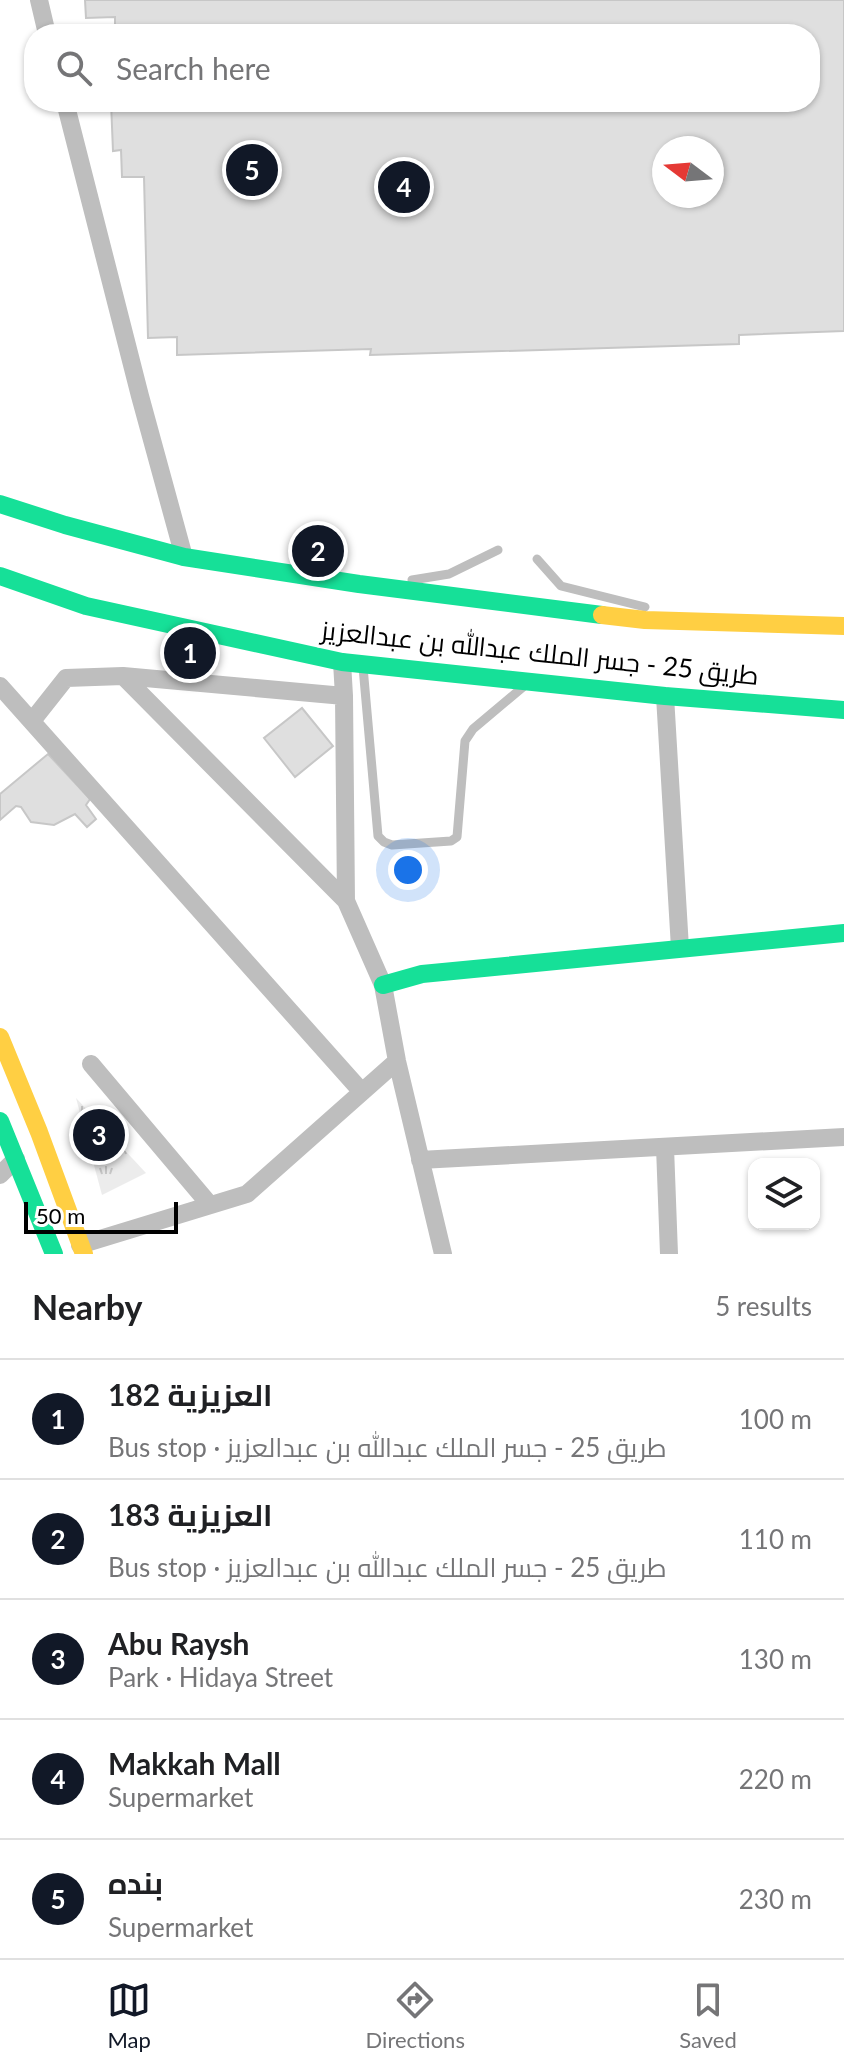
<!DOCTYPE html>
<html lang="en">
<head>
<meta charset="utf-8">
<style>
	:root { --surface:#fff; --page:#f6f6f6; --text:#202124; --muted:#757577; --line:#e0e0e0; --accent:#111827 }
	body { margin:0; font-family:Lato,Cairo,sans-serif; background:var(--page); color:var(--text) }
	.controls { position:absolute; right:24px; bottom:24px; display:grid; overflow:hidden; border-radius:16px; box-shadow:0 2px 6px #0004 }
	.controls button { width:72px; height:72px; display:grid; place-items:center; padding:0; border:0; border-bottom:2px solid var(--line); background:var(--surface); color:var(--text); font:40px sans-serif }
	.compass { position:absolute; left:652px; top:136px; width:72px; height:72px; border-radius:50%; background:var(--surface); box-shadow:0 2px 6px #0004; rotate:286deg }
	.scale { position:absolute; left:24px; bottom:20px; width:154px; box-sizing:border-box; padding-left:8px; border:4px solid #000; border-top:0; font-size:22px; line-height:28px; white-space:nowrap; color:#000; -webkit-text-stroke:6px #fff; paint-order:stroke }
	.you { position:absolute; left:408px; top:870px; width:28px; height:28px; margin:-20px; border:6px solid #fff; border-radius:50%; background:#1a73e8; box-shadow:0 0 0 12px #1a73e833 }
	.badge { display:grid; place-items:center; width:52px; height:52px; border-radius:50%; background:var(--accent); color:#fff; font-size:26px; font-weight:700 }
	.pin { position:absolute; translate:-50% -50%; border:4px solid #fff; box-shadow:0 2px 8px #0006 }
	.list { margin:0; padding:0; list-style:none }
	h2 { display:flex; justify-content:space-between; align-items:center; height:104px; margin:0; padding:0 32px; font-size:34px }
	h2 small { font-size:26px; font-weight:400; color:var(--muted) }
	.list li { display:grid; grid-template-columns:52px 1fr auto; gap:24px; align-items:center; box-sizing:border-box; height:120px; padding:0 32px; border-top:2px solid var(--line) }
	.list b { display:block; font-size:30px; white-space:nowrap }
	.list p { margin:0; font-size:26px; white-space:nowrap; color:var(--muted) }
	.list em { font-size:26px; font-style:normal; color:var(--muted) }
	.icon { flex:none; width:44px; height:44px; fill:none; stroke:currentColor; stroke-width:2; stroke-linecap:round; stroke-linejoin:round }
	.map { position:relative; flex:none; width:844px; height:1254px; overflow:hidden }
	.search { position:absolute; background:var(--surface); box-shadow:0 2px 6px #0004; left:24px; right:24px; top:24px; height:88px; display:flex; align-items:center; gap:20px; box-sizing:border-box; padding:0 28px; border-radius:32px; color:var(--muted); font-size:30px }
	.sheet { height:704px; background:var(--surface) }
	nav { display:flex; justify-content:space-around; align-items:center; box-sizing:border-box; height:112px; border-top:2px solid var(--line); background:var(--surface); font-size:22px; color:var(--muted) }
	nav a { display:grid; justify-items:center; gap:4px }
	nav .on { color:var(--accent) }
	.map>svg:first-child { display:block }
	.grass { fill:url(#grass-tufts) }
	.building { fill:#dfdfdf; stroke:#c7c7c7; stroke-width:2; fill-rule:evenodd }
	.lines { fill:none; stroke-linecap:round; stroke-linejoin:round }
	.lane { stroke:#bebebe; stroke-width:9 }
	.street { stroke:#bebebe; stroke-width:18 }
	.fast { stroke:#16e098; stroke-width:18 }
	.slow { stroke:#ffcf43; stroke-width:18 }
	.labels { text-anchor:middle; stroke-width:6; stroke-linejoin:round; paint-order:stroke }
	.street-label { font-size:26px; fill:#000; stroke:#fff }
</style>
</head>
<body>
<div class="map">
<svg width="844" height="1254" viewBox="0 0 844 1254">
	<defs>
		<pattern id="grass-tufts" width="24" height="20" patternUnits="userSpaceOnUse" patternTransform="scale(2)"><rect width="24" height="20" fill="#ececec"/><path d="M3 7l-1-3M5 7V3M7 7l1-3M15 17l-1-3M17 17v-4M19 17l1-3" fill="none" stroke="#c9c9c9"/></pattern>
	</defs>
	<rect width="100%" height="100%" fill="#fff"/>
	<path class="grass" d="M76,1098L146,1173L102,1195Z"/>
	<path class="building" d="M85,0H844V331L739,335V344L370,355L371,349L177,355V337L148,338L144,177H122L121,150L113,151L111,102H810V34H115V17L86,18ZM664,148H712V196H664Z
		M302,708L333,746L295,777L264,738Z
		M48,754L90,799L86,805L96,819L87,827L75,814L54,825L31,822L21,807L16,806L0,820V794Z"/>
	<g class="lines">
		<path class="lane" d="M537,559L561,586L645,607
			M412,580L449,574L498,550
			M363,667L378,836L384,842L392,845L451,841L457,837L465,741L473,729L523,687"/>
		<path class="street" d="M39,0L47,34
			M65,102L140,396L184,557
			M342,662L344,696L346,901
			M123,676L346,901L383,985L397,1061L443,1254
			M0,686L362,1092
			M665,696L680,948
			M32,721L66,678L123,676L344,696
			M91,1064L210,1205
			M665,1147L669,1254
			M420,1160L844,1137
			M0,1175L16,1159
			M80,1245L247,1194L397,1061"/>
		<path class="fast" d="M0,504L65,525L184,557L359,584L602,615
			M0,576L86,606L342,662L665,696L844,710
			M383,985L422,974L844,933
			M0,1121L54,1254"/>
		<path class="slow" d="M602,615L645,620L844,626
			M0,1037L39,1132L84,1254"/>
	</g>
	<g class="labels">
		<g class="street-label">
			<text transform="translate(540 653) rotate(6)" y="9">طريق 25 - جسر الملك عبدالله بن عبدالعزيز</text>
		</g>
	</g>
</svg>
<div class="controls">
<button><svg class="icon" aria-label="layers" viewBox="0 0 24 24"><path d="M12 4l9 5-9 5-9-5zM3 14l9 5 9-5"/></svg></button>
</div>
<svg class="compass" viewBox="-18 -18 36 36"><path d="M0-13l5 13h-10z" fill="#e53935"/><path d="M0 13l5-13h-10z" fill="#757577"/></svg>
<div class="scale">50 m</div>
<div class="you"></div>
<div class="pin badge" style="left:190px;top:653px">1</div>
<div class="pin badge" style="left:318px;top:551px">2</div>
<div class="pin badge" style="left:99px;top:1135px">3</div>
<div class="pin badge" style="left:404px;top:187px">4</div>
<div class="pin badge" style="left:252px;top:170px">5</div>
<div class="search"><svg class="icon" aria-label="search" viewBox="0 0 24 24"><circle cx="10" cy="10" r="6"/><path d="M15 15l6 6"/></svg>Search here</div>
</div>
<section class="sheet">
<h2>Nearby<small>5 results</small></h2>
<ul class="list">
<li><span class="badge">1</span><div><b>العزيزية 182</b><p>Bus stop · طريق 25 - جسر الملك عبدالله بن عبدالعزيز</p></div><em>100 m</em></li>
<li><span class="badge">2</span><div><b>العزيزية 183</b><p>Bus stop · طريق 25 - جسر الملك عبدالله بن عبدالعزيز</p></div><em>110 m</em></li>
<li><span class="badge">3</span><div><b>Abu Raysh</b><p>Park · Hidaya Street</p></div><em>130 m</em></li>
<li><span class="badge">4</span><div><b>Makkah Mall</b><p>Supermarket</p></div><em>220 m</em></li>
<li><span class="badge">5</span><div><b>بنده</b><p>Supermarket</p></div><em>230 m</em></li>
</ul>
</section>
<nav>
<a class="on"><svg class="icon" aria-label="map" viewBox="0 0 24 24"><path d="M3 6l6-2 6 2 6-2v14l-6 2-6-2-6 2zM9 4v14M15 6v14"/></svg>Map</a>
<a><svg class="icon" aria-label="directions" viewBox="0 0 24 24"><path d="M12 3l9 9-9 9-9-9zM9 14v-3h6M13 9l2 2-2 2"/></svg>Directions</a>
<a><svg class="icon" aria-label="saved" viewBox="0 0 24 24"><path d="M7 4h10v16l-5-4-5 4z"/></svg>Saved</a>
</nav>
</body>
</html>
